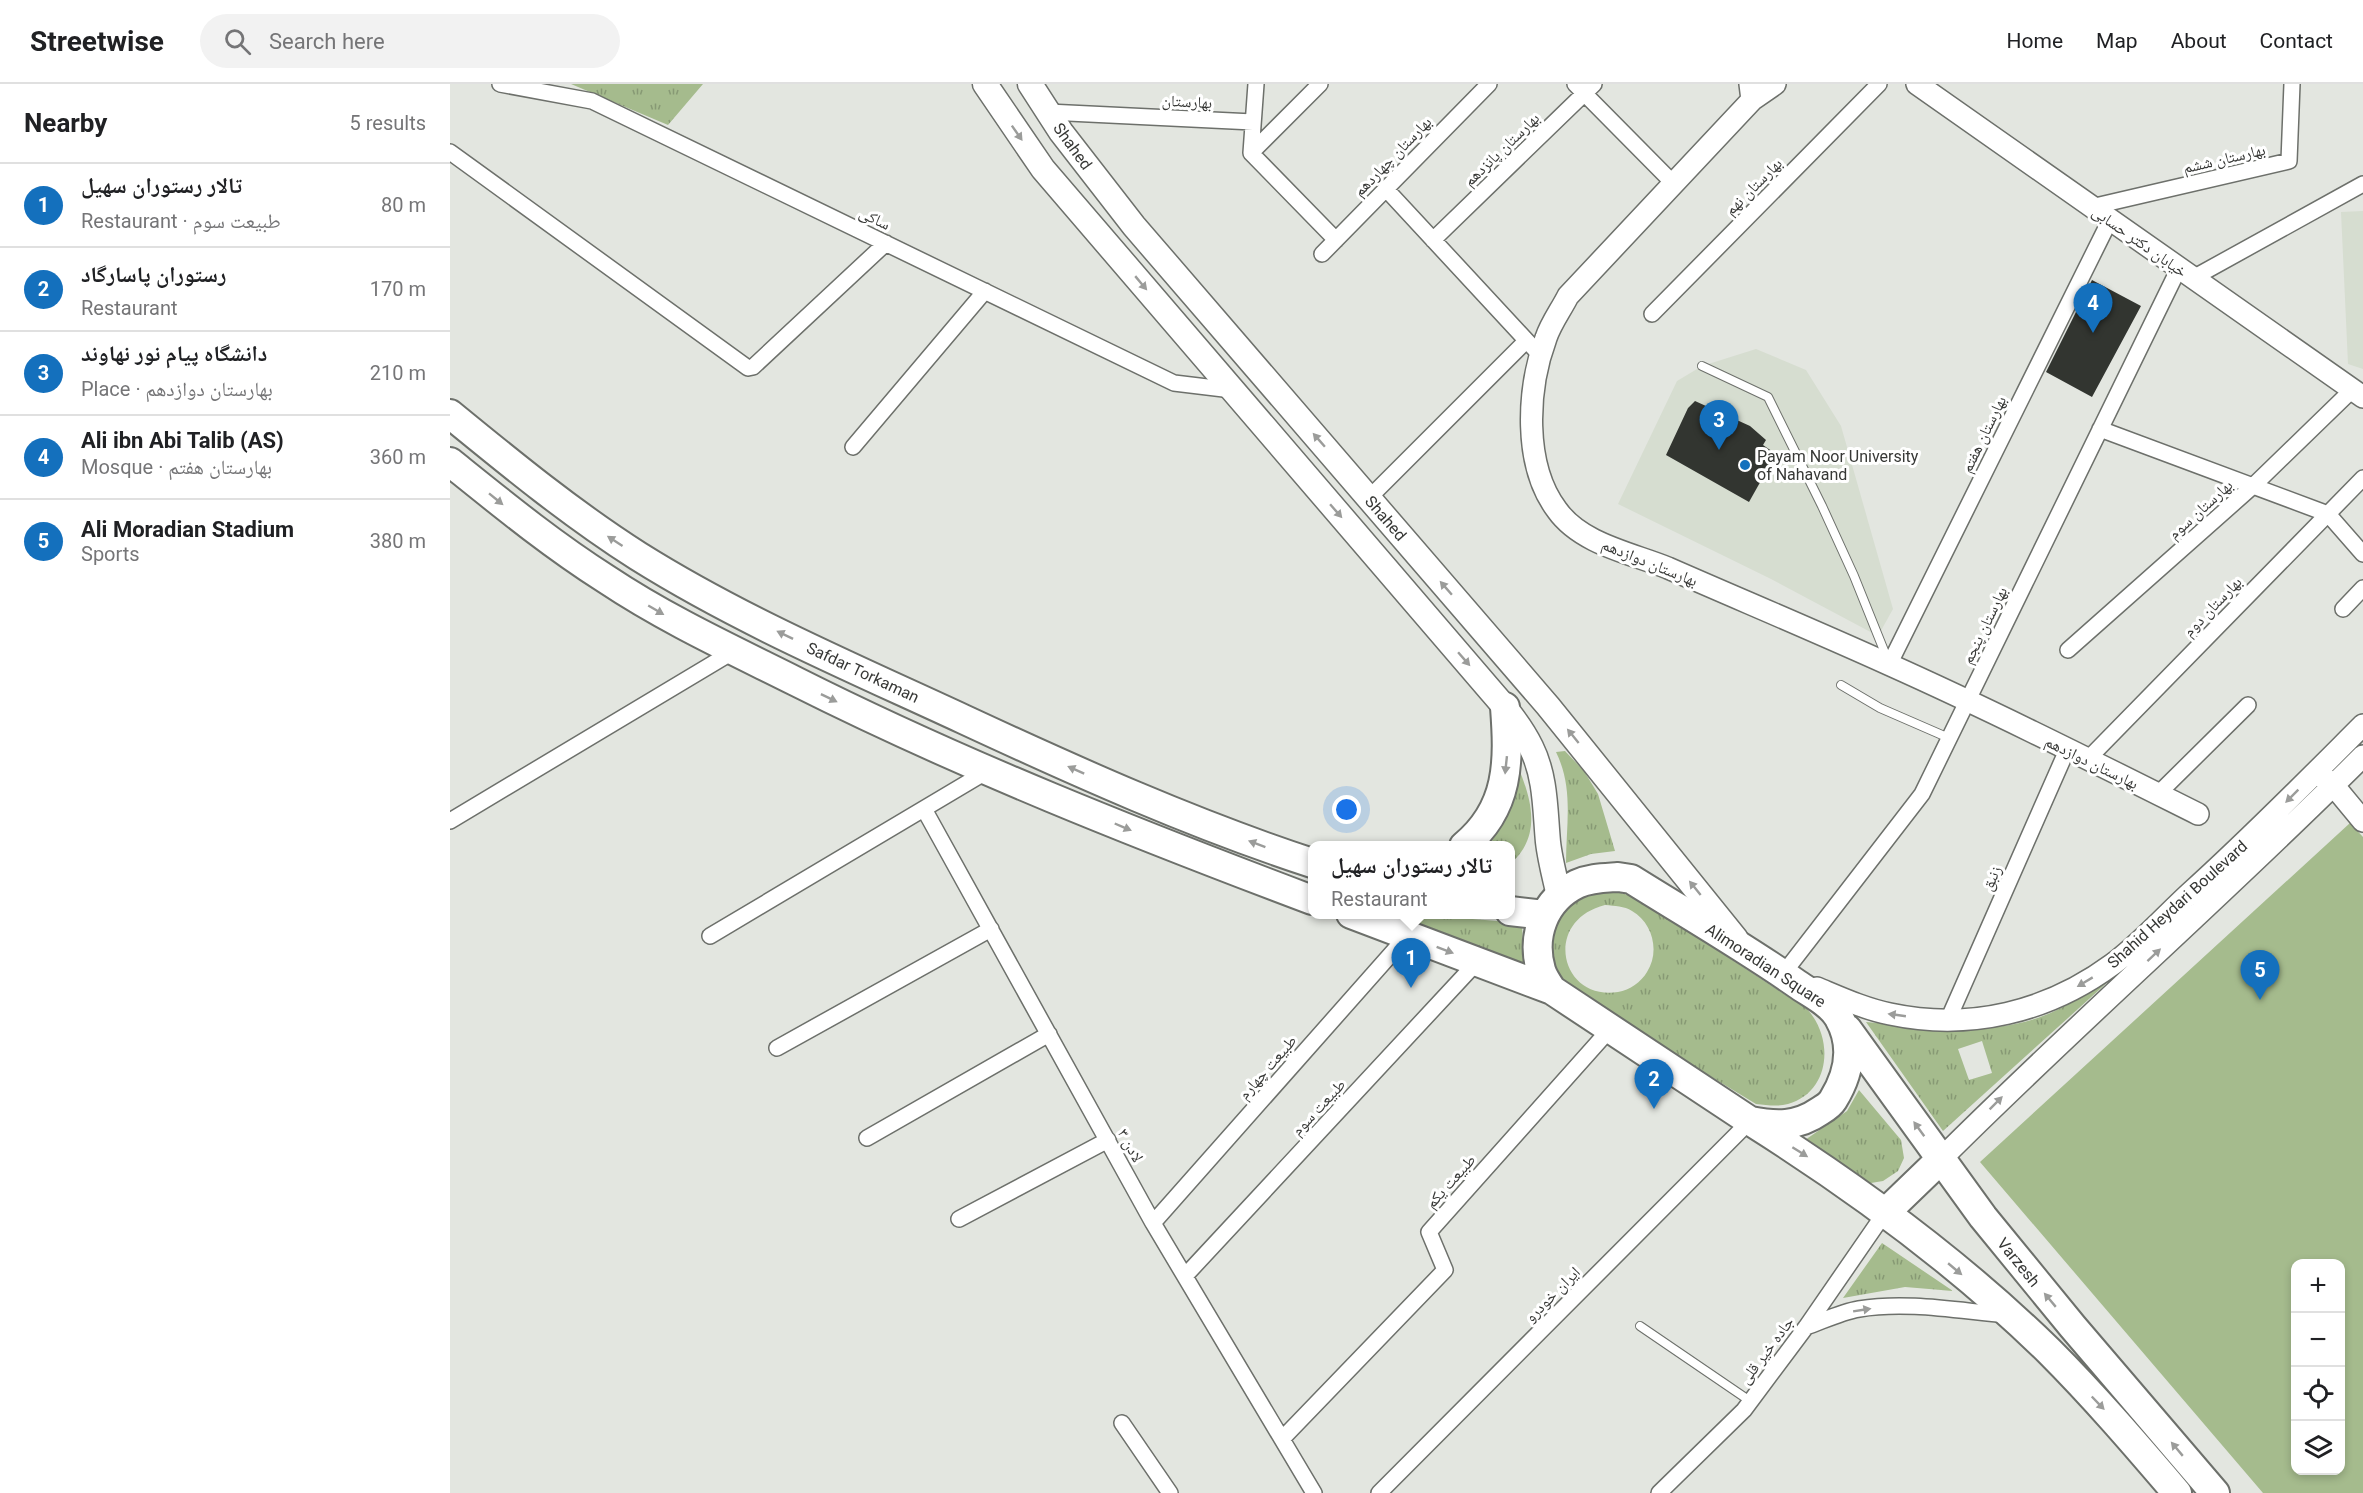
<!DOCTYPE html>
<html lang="en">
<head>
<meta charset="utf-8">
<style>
	:root { --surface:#fff; --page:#f2f2f2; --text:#202124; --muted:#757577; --line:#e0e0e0; --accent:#1470bd }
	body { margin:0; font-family:Roboto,"Noto Naskh Arabic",sans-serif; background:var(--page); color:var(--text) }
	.controls { position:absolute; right:18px; bottom:18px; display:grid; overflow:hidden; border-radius:12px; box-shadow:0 3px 9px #0003 }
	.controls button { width:54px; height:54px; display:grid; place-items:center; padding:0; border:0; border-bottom:2px solid var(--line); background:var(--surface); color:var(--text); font:30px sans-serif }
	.you { position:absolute; left:897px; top:726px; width:21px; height:21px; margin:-15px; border:4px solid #fff; border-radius:50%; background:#1a73e8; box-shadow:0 0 0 9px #1a73e833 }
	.badge { display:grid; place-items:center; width:39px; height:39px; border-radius:50%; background:var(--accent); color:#fff; font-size:20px; font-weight:700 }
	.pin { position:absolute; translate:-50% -50px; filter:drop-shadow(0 2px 3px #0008) }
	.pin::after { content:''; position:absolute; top:32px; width:21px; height:18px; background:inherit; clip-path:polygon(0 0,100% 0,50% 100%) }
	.popup { position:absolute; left:858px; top:757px; width:207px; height:78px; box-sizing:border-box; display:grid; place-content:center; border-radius:12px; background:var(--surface); filter:drop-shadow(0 2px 4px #0005); font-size:20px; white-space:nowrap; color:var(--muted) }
	.popup b { font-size:22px; color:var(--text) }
	.popup::after { content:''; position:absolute; left:50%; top:100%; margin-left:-12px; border:12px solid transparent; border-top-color:var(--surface) }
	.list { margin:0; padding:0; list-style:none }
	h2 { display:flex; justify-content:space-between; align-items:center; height:78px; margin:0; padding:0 24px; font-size:26px }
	h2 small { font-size:20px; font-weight:400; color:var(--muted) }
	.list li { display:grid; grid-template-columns:39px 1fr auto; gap:18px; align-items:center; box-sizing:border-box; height:84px; padding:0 24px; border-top:2px solid var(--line) }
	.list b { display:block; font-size:22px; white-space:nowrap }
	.list p { margin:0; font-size:20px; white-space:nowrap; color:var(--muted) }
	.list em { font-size:20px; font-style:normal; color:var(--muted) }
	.icon { flex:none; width:33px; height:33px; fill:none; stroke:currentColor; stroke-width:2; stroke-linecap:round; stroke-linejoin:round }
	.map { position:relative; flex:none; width:1913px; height:1409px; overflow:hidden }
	header { display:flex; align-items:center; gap:36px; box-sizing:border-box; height:84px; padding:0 30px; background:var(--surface); border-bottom:2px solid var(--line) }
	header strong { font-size:28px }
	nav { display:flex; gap:33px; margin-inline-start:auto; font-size:21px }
	.search { width:420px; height:54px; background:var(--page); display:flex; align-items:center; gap:15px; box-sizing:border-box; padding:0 21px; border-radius:33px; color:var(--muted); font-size:22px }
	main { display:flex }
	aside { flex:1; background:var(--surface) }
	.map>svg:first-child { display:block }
	.built { fill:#d6ddd0 }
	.grass { fill:url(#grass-tufts); fill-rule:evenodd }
	.pitch { fill:#a5bb8d; fill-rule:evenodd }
	.building { fill:#323530 }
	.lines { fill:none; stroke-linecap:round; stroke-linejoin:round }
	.lane-casing { stroke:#6d706b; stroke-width:10 }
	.street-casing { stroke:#6d706b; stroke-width:18 }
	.secondary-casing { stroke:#6d706b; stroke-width:24 }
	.primary-casing { stroke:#6d706b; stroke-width:27 }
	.highway-casing { stroke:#6d706b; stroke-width:32 }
	.lane { stroke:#fff; stroke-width:8 }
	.street { stroke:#fff; stroke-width:15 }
	.secondary { stroke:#fff; stroke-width:21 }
	.primary { stroke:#fff; stroke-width:24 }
	.highway { stroke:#fff; stroke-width:28 }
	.oneway { fill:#9b9c9a }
	.poi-dot { fill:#1470bd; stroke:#fff; stroke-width:2 }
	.labels { text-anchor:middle; stroke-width:6; stroke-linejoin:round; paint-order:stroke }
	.street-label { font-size:16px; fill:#373836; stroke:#fff }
	.poi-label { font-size:16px; fill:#373836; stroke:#fff; text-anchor:start }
</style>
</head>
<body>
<header>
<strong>Streetwise</strong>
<div class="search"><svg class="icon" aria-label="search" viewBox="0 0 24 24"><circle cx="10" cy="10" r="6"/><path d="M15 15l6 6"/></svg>Search here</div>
<nav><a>Home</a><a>Map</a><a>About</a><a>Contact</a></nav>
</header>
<main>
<aside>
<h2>Nearby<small>5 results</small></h2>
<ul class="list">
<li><span class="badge">1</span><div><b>تالار رستوران سهیل</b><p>Restaurant · طبیعت سوم</p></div><em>80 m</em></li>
<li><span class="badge">2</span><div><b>رستوران پاسارگاد</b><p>Restaurant</p></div><em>170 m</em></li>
<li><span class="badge">3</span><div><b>دانشگاه پیام نور نهاوند</b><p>Place · بهارستان دوازدهم</p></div><em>210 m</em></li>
<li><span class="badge">4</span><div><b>Ali ibn Abi Talib (AS)</b><p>Mosque · بهارستان هفتم</p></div><em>360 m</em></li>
<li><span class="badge">5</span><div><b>Ali Moradian Stadium</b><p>Sports</p></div><em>380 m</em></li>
</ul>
</aside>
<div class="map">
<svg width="1913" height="1409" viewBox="0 0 1913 1409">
	<defs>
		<pattern id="grass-tufts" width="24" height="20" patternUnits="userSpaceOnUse" patternTransform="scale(1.5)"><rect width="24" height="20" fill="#a5bb8d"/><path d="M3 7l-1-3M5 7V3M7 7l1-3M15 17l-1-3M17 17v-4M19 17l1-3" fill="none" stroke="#879974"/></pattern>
	</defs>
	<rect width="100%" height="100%" fill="#e3e6e0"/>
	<path class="built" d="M1913,127V285L1898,280L1891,128Z
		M1306,265L1356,286L1391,342L1443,525L1428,552L1321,495L1168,420L1227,297L1252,282Z"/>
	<path class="grass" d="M121,0H253L218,41Z
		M1115,667L1134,687L1148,710L1165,767L1141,770L1116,779C1116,740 1124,705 1106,668Z
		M1068,683C1082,716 1092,753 1060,780V762H1039L1054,736Z
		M1158,805L1178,811L1197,820L1357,925C1384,954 1381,1008 1338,1020C1327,1023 1317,1021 1306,1020L1125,910C1119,904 1107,894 1104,886C1096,864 1105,831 1123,817C1133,809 1146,807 1158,805ZM1155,821C1165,822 1174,822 1182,827C1203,839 1210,868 1197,888C1191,898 1180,906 1168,908C1110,917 1092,837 1155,821Z
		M944,831H973L1072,839L1074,883Z
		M1670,887L1493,1047L1416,938C1479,944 1552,955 1611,924C1631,914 1650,899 1670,887ZM1532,957L1542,989L1519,996L1508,965Z
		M1409,1006L1451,1056L1454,1074L1448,1087L1433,1097L1421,1099L1408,1097L1355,1056L1397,1027Z
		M1432,1159L1503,1207L1455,1203L1393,1214Z"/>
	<path class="pitch" d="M1900,739L1913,753V1409H1813L1530,1078ZM1846,1180H1890V1386H1846Z"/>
	<path class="building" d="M1642,196L1691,222L1642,313L1596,288Z
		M1245,317L1300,342L1316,356L1313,361L1326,370L1299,418L1216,371L1238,324Z"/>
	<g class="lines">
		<g class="lane-casing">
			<path id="lane" d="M1252,282L1318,313L1372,422L1404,492L1437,574
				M1391,601L1430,624L1499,654
				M1190,1242L1300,1317"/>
		</g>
		<g class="street-casing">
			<path id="street" d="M50,0L142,17L724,299L782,306
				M1125,0L1223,99
				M598,28L803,38
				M0,68L298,284L303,283L436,159
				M801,69L886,156
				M801,69L870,0
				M801,69L806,0
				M936,105L1090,271
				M1641,123L1839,77L1842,0
				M983,156L1144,0
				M872,170L1039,0
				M1743,194L1913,100
				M1202,230L1429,0
				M1650,345L1878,430L1913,470
				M403,363L535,207
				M919,414L1076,257
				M1893,525L1913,504
				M1618,566L1803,402L1902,306
				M1439,581L1660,136
				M1637,676L1913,394
				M1708,710L1798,621
				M474,725L703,1139L864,1409
				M0,737L284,567
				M260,852L539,686
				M1333,890L1472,710L1729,184
				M1498,936L1617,666
				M327,964L541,845
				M417,1054L599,950
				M509,1135L658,1056
				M703,1139L957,852
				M735,1192L1027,878
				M1356,1243C1373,1237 1391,1228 1409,1225C1457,1217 1509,1227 1557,1231
				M672,1339L720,1409
				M832,1355L995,1186L979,1148L1160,945
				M929,1409L1300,1037
				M1209,1409L1294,1326L1356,1243L1434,1130"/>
		</g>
		<g class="secondary-casing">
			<path id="secondary" d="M1300,0L1302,16L1325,0
				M1467,0L1913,313
				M1302,16L1118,212C1111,226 1101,239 1096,254C1077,305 1073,381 1107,426C1131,460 1181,469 1218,484C1291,516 1365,547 1438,580C1543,627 1646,679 1748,730
				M1873,693L1884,702L1913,737
				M1367,904C1391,914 1415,925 1440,930C1520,947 1598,928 1663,880C1691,859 1715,832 1740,809C1800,755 1856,698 1913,641
				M1490,1076C1628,938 1775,810 1913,672"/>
		</g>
		<g class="primary-casing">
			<path id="primary" d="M535,0L593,85L1041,607C1056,624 1071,642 1081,663C1096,693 1095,726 1098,758C1100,776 1105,794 1109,812
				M580,0L611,48L684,142L1098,622L1286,855"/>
		</g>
		<g class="highway-casing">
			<path id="highway" d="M0,330C61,380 122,430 188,472C290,536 403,584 513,635C627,688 743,740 862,779
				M0,378C51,419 101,460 156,495C216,535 281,565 345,597C512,681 687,750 862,816
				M1014,762C1060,724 1059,677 1055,623
				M1168,793L1181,795C1237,830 1294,863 1347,900C1361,910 1381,919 1389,934C1405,962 1399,990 1383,1016C1380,1021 1375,1024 1370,1027C1347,1043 1326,1042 1300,1037L1102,906C1098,900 1093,893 1091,886C1081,852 1094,816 1127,800C1140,794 1154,794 1168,793Z
				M1060,827L1094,831
				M901,830L1102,906
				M1397,945L1533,1133L1623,1243L1765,1409
				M1305,1040C1408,1105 1512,1182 1599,1267C1644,1312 1686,1361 1727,1409
				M1434,1130L1490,1076"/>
		</g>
		<use href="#lane" class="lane"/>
		<use href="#street" class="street"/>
		<use href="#secondary" class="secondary"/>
		<use href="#primary" class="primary"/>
		<use href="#highway" class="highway"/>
	</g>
	<defs><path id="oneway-solid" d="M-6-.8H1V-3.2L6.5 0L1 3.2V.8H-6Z" transform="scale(1.5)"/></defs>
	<g class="oneway">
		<use href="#oneway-solid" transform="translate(567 49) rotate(55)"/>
		<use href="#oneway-solid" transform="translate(691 199) rotate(50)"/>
		<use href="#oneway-solid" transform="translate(869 356) rotate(-131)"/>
		<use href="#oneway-solid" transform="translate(46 415) rotate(39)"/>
		<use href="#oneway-solid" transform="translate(886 427) rotate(49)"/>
		<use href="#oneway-solid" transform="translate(165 457) rotate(-147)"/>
		<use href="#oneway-solid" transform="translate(996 504) rotate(-131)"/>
		<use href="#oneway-solid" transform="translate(206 526) rotate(30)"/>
		<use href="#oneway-solid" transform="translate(335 551) rotate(-154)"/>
		<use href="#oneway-solid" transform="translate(1014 575) rotate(49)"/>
		<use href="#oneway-solid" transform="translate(379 614) rotate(26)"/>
		<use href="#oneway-solid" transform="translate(1123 652) rotate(-129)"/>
		<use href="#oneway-solid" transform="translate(1056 681) rotate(96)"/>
		<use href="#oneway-solid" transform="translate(626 686) rotate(-156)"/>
		<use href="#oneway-solid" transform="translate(1842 712) rotate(135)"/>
		<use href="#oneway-solid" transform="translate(673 743) rotate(23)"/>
		<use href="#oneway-solid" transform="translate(807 760) rotate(-159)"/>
		<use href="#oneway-solid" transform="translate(1245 804) rotate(-129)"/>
		<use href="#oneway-solid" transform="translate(995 866) rotate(21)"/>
		<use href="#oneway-solid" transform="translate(1704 871) rotate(-43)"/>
		<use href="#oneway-solid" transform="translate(1635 898) rotate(149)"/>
		<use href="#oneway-solid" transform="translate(1447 931) rotate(-172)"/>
		<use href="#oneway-solid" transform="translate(1546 1019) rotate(-45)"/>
		<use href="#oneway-solid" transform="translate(1469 1045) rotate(-126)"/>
		<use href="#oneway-solid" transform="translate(1350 1068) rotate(32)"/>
		<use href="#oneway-solid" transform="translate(1505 1185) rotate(40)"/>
		<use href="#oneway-solid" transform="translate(1600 1216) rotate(-130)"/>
		<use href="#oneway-solid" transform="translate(1412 1226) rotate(-9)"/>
		<use href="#oneway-solid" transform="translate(1648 1319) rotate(46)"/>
		<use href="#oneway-solid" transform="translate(1727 1365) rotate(-130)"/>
	</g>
	<circle class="poi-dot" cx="1295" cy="381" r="6"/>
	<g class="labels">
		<g class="street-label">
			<text transform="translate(737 17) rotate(3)" y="6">بهارستان</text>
			<text transform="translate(623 62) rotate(54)" y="6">Shahed</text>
			<text transform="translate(1051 65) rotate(-44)" y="6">بهارستان پانزدهم</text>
			<text transform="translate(942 72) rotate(-46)" y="6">بهارستان چهاردهم</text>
			<text transform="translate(1774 74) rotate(-13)" y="6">بهارستان ششم</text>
			<text transform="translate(1303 102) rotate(-45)" y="6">بهارستان نهم</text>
			<text transform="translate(425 134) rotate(26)" y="6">ساکی</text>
			<text transform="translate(1690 157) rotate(35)" y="6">خیابان دکتر حسابی</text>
			<text transform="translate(1533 350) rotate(-64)" y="6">بهارستان هفتم</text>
			<text transform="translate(1750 425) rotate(-42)" y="6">بهارستان سوم</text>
			<text transform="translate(936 434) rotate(49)" y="6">Shahed</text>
			<text transform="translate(1200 478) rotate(22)" y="6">بهارستان دوازدهم</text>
			<text transform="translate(1762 522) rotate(-46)" y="6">بهارستان دوم</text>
			<text transform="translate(1534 541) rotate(-64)" y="6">بهارستان پنجم</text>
			<text transform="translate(413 588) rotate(25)" y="6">Safdar Torkaman</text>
			<text transform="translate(1642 678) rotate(26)" y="6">بهارستان دوازدهم</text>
			<text transform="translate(1541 794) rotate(-66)" y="6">زنبق</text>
			<text transform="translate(1727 820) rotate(-42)" y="6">Shahid Heydari Boulevard</text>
			<text transform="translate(1316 881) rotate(33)" y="6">Alimoradian Square</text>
			<text transform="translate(817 983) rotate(-49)" y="6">طبیعت چهارم</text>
			<text transform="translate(868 1023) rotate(-47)" y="6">طبیعت سوم</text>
			<text transform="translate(681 1061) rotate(61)" y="6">لادن ۳</text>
			<text transform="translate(1000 1097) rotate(-48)" y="6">طبیعت یکم</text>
			<text transform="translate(1569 1178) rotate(51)" y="6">Varzesh</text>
			<text transform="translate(1102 1210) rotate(-45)" y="6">ایران خودرو</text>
			<text transform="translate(1316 1266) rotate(-53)" y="6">جاده خیر قلی</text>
		</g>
		<g class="poi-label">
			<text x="1307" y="378">Payam Noor University<tspan x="1307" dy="18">of Nahavand</tspan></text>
		</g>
	</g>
</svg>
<div class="controls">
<button>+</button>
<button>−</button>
<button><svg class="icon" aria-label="locate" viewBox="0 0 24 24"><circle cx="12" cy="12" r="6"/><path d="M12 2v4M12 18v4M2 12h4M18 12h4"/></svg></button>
<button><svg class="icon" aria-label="layers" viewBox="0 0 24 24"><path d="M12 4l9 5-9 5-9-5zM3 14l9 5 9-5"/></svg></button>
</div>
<div class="you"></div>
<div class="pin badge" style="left:961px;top:904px">1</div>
<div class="popup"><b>تالار رستوران سهیل</b>Restaurant</div>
<div class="pin badge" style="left:1204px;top:1025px">2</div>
<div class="pin badge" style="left:1269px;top:366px">3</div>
<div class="pin badge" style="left:1643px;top:249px">4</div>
<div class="pin badge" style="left:1810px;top:916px">5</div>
</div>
</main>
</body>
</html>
